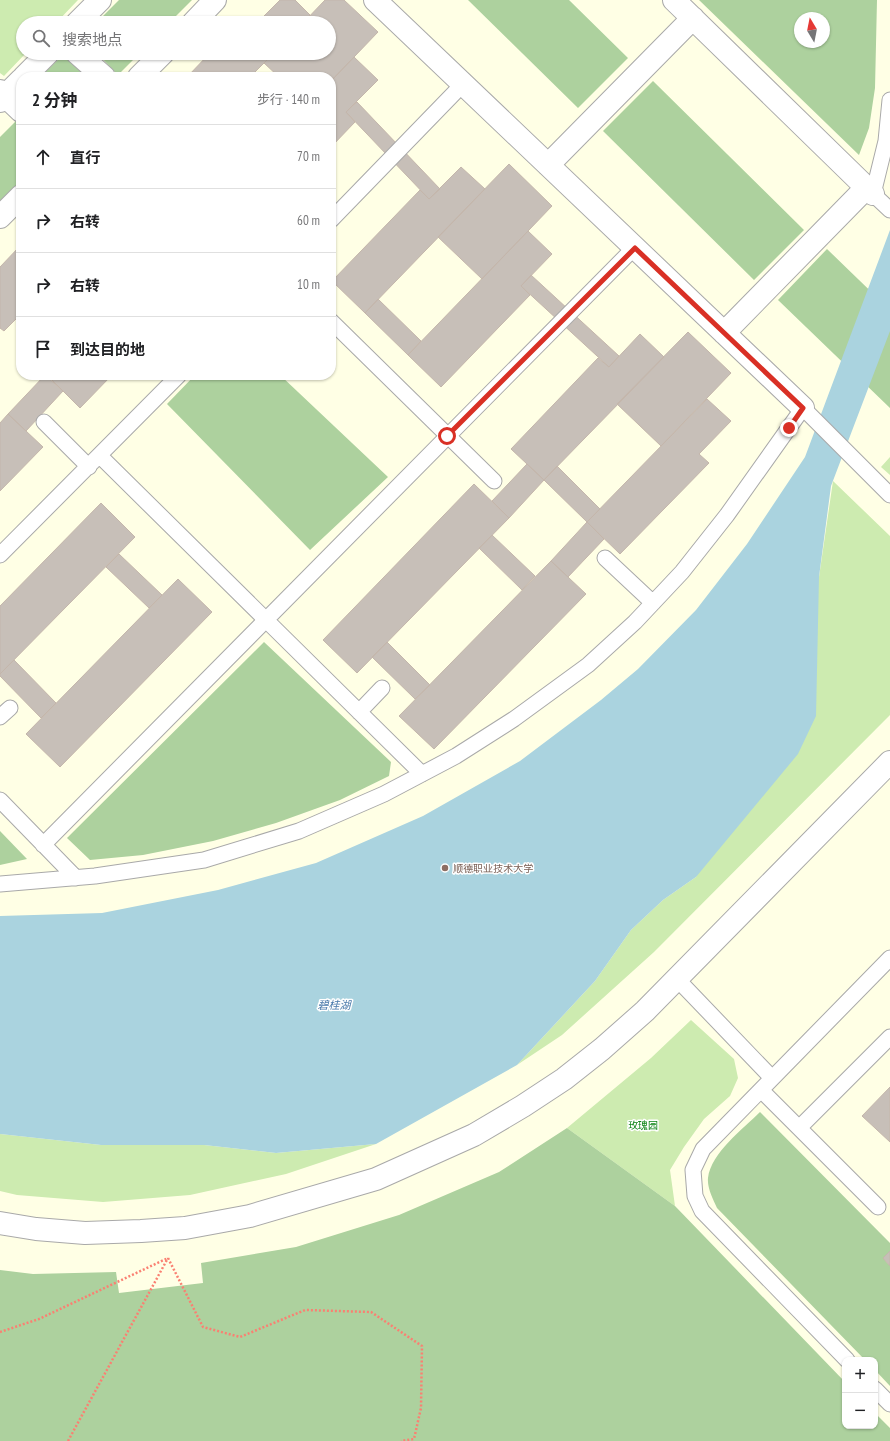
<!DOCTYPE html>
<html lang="zh">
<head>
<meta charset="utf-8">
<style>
	:root { --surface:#fff; --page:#f6f6f6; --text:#202124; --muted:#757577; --line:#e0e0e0 }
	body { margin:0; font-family:"PT Sans Narrow","Noto Sans SC",sans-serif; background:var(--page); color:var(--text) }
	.controls { position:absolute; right:12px; bottom:12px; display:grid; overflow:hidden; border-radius:8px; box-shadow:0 1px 3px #0004 }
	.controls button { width:36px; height:36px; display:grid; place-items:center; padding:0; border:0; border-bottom:1px solid var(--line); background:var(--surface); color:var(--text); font:20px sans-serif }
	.compass { position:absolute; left:794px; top:12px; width:36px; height:36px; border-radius:50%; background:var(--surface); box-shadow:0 1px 3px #0004; rotate:350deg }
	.stop { position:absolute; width:12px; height:12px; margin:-9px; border:3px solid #d93025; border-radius:50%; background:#fff }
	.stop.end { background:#d93025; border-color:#fff; box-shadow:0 1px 4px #0008 }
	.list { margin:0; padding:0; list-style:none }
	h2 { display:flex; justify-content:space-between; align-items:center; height:52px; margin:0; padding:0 16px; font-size:17px }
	h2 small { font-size:13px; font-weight:400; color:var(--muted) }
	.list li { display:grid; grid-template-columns:26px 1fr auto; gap:12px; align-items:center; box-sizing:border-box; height:64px; padding:0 16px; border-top:1px solid var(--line) }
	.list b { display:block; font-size:15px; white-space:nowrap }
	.list em { font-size:13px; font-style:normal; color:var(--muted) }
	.icon { flex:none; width:22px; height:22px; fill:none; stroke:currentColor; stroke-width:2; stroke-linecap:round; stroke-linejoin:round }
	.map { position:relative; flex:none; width:890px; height:1441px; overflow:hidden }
	.search { position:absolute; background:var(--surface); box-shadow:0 1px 3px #0004; left:16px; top:16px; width:320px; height:44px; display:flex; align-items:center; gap:10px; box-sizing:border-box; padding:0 14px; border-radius:22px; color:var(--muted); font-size:15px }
	.panel { position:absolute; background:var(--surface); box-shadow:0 1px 3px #0004; left:16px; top:72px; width:320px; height:308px; border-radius:16px }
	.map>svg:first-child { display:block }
	.education { fill:#ffffe5; fill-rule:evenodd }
	.grass { fill:#cdebb0 }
	.forest { fill:#add19e; fill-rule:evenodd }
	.water { fill:#aad3df }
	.building { fill:#c7bfb8; stroke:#c4b6ab }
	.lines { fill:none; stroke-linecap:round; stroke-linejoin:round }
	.lane-casing { stroke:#a9a9a9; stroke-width:17 }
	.street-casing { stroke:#a9a9a9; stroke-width:24 }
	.path { stroke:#fa8072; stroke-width:2.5; stroke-dasharray:2 2; stroke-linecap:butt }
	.lane { stroke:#fff; stroke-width:15 }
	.street { stroke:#fff; stroke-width:22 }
	.route { stroke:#d93025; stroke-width:5 }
	.education-dot { fill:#8d6e63; stroke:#fff; stroke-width:1.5 }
	.labels { text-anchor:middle; stroke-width:3; stroke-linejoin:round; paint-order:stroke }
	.education-label { font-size:10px; fill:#785e54; stroke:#fff; text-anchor:start }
	.park-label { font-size:10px; fill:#0c8416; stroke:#fff }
	.water-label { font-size:11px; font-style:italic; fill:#4a7aab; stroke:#fff }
</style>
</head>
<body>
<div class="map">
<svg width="890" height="1441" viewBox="0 0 890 1441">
	<rect width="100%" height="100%" fill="#f2efe9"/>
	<path class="education" d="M0,0H890V1441H0ZM800,18H824V42H800ZM23,23H329V53H23ZM21,77H331V375H21ZM845,1360H875V1426H845Z"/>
	<path class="grass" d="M0,0H78L56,23H23V53H26L4,76L0,73Z
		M890,457V475L881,467Z
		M833,481L890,536V715L654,952L562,1035L517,1065L595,981L631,930L663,900L696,877L819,577Z
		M691,1020L734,1059L738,1078L730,1096L704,1119L684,1147L670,1170L675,1206L567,1128L651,1058Z
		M0,1134L101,1145H204L276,1153L376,1144L286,1174L190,1195L103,1202L17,1195L0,1191Z"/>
	<path class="forest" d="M119,0H192L169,23H96Z
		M468,0H569L628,58L578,108Z
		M699,0H877L875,88L869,128L859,155ZM800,18H824V42H800Z
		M97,53H140L118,75Z
		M64,54L89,77H40Z
		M653,81L804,230L754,280L603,131Z
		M18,119L21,122V183L0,204V137Z
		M827,249L890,310V408L778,300Z
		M195,375H280L388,477L310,550L167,404Z
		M264,642L391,762L389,776L340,800L276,823L213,841L143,855L90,860L67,838Z
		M0,831L27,859L0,865Z
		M760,1112L890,1243V1251L883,1258L890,1266V1386L875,1370V1360H865L717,1208C713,1199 707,1188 708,1178C711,1153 743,1129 760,1112Z
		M567,1128L675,1206L845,1382V1426H875V1413L890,1428V1441H0V1270L33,1274L116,1272L119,1293L203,1283L201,1263L296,1247L399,1215L499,1172Z"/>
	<path class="water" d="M890,230V331L831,486L819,577L816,716L798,754L696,877L663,900L631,930L595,981L517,1065L376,1144L276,1153L204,1145H101L0,1134V916L102,913L218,890L316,863L423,816L520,761L601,700L638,669L696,610L747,544L805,457Z"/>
	<path class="building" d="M280,0H295L310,15L303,23H257Z
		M325,0H344L378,32L331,81V77H279L264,63L274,53H329V23H303Z
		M246,16L253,23H239Z
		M210,53H274L250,77H187Z
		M354,57L378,80L346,112L355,122L331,147V81Z
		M357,102L440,189L429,199L346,112Z
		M509,164L552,206L482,279L438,237Z
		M461,167L485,189L365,313L332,281L420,190L429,199Z
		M528,231L552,254L521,286L530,295L441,387L408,355Z
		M21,245V314L4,331L0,328V267Z
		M531,275L619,356L609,367L521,286Z
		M378,299L421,341L408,355L365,313Z
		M688,332L731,373L661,446L617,404Z
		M640,334L664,357L544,480L511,449L598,358L609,367Z
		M45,375L63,391L26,431L8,414Z
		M47,375H112L80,408Z
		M707,399L731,421L699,454L709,463L620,554L587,522Z
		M8,414L43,447L0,491V423Z
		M527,464L544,480L509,518L492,501Z
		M557,466L600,509L587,522L544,480Z
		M474,484L509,518L357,673L323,640Z
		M101,503L135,537L0,674V606Z
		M587,522L604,539L568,577L551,561Z
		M492,535L535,576L522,590L479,548Z
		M119,554L162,595L149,608L106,567Z
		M551,561L586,594L434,749L399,716Z
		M178,579L212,612L60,767L26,734Z
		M387,642L430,685L415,699L372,657Z
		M14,660L56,703L41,718L0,676V674Z
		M890,1087V1142L862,1116Z
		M890,1251V1266L883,1258Z"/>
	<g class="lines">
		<g class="lane-casing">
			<path id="lane" d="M890,100L886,141L873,194L890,210
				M331,220L463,84
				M331,321L494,481
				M44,422L89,467
				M100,456L422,774
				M0,555L179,375
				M605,558L653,603
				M359,712L382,688
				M0,717L10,708
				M0,800L76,878
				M43,845L635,247
				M0,884L95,876L204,860L299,831L384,794L456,756L514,719L588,665L635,622L682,572L727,515L803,408L890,495
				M677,979L772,1078
				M761,1090L878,1207
				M799,1128L890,1037
				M847,1360L702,1211L695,1196L693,1170L703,1149L890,958
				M875,1389L890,1404"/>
		</g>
		<g class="street-casing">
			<path id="street" d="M375,0L803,408
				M674,0L873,194
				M77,23L100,0
				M193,23L215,0
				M77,53L104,77
				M24,77L48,53
				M139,77L163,53
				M0,91L21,111
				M0,101L21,80
				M548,165L693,18
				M0,217L21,196
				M724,333L867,187
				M0,1223L36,1229L85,1233L141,1231L185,1228L250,1216L376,1179L474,1135L523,1106L564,1079L602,1049L645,1011L890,762"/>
		</g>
		<path class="path" d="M168,1258L203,1327L240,1337L305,1310L371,1312L422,1346L421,1408L414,1439L401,1441
			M0,1332L39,1319L168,1258
			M68,1441L168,1258"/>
		<use href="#lane" class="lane"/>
		<use href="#street" class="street"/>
	</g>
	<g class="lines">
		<path class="route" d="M447,436L635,248L803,408L789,428"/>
	</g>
	<circle class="education-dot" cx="445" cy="868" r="4"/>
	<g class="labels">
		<g class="education-label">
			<text x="453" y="872">顺德职业技术大学</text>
		</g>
		<g class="park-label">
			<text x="643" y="1129">玫瑰园</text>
		</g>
		<g class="water-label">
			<text x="334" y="1009">碧桂湖</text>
		</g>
	</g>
</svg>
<div class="controls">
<button>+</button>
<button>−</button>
</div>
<svg class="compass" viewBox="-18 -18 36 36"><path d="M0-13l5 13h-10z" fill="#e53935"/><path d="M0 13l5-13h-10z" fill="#757577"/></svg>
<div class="stop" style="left:447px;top:436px"></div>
<div class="stop end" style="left:789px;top:428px"></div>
<div class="search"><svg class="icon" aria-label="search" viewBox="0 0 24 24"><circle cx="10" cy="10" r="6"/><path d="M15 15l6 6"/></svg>搜索地点</div>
<section class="panel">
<h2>2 分钟<small>步行 · 140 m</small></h2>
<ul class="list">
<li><svg class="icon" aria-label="ahead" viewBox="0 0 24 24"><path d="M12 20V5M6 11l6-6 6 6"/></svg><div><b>直行</b></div><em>70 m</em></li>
<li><svg class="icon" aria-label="right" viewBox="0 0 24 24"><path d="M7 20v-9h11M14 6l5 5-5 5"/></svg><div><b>右转</b></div><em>60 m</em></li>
<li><svg class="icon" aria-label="right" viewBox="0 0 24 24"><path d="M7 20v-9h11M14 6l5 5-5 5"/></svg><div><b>右转</b></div><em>10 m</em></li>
<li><svg class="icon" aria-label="arrive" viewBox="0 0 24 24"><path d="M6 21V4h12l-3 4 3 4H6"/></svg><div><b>到达目的地</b></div></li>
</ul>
</section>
</div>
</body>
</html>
